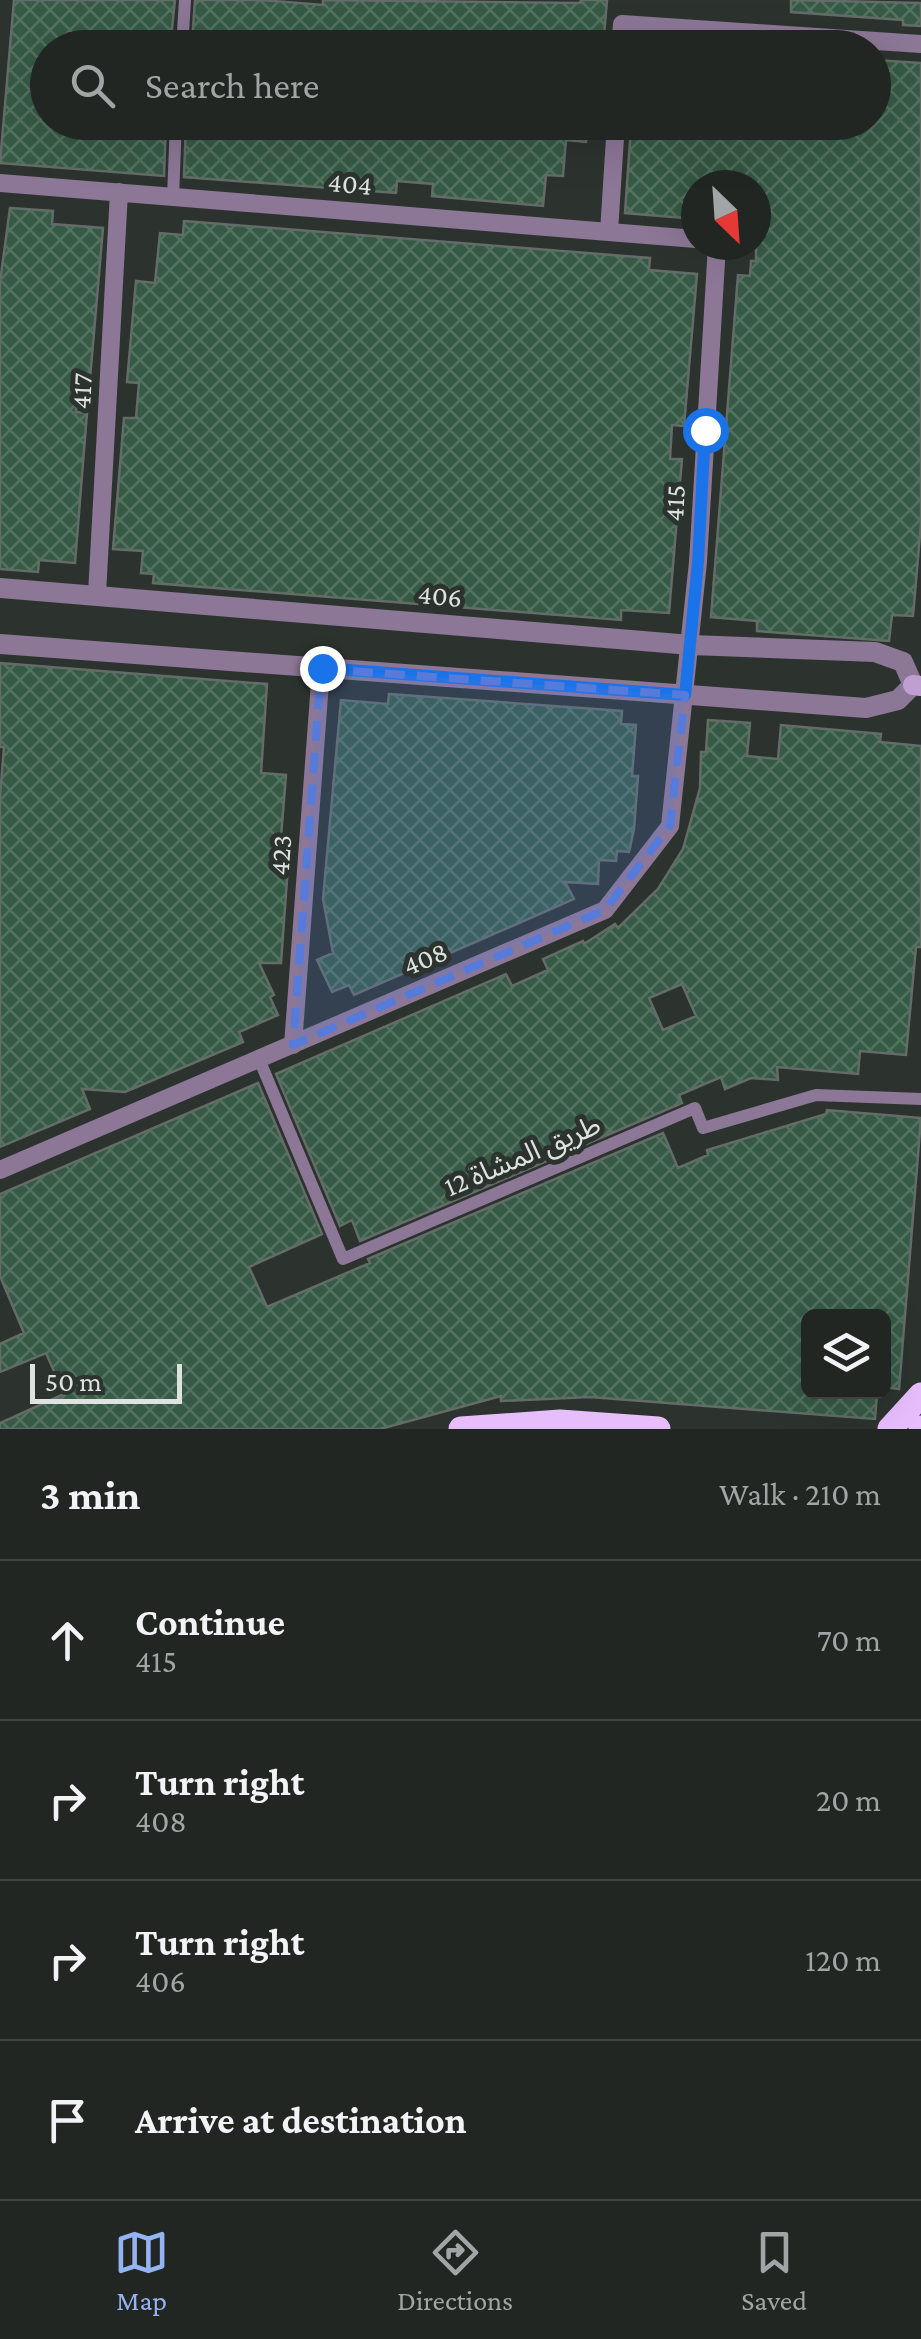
<!DOCTYPE html>
<html lang="en">
<head>
<meta charset="utf-8">
<style>
	:root { --surface:#212622; --page:#2d322f; --text:#f1f3f6; --muted:#a2a5a5; --line:#3e4340; --accent:#95b2f1 }
	body { margin:0; font-family:"Crimson Pro","Noto Sans Arabic",serif; background:var(--page); color:var(--text) }
	.controls { position:absolute; right:30px; bottom:30px; display:grid; overflow:hidden; border-radius:15px; box-shadow:0 10px 40px #0002 }
	.controls button { width:90px; height:90px; display:grid; place-items:center; padding:0; border:0; border-bottom:2px solid var(--line); background:var(--surface); color:var(--text); font:50px sans-serif }
	.compass { position:absolute; left:681px; top:170px; width:90px; height:90px; border-radius:50%; background:var(--surface); box-shadow:0 10px 40px #0002; rotate:155deg }
	.scale { position:absolute; left:30px; bottom:25px; width:152px; box-sizing:border-box; padding-left:10px; border:5px solid #dee3e0; border-top:0; font-size:28px; line-height:35px; white-space:nowrap; color:#dee3e0; -webkit-text-stroke:8px #2c332e; paint-order:stroke }
	.stop { position:absolute; width:30px; height:30px; margin:-22px; border:8px solid #1a73e8; border-radius:50%; background:#fff }
	.stop.end { background:#1a73e8; border-color:#fff; box-shadow:0 2px 10px #0008 }
	.list { margin:0; padding:0; list-style:none }
	h2 { display:flex; justify-content:space-between; align-items:center; height:130px; margin:0; padding:0 40px; font-size:42px }
	h2 small { font-size:32px; font-weight:400; color:var(--muted) }
	.list li { display:grid; grid-template-columns:65px 1fr auto; gap:30px; align-items:center; box-sizing:border-box; height:160px; padding:0 40px; border-top:2px solid var(--line) }
	.list b { display:block; font-size:38px; white-space:nowrap }
	.list p { margin:0; font-size:32px; white-space:nowrap; color:var(--muted) }
	.list em { font-size:32px; font-style:normal; color:var(--muted) }
	.icon { flex:none; width:55px; height:55px; fill:none; stroke:currentColor; stroke-width:2; stroke-linecap:round; stroke-linejoin:round }
	.map { position:relative; flex:none; width:921px; height:1429px; overflow:hidden }
	.search { position:absolute; background:var(--surface); box-shadow:0 10px 40px #0002; left:30px; right:30px; top:30px; height:110px; display:flex; align-items:center; gap:25px; box-sizing:border-box; padding:0 35px; border-radius:55px; color:var(--muted); font-size:38px }
	.sheet { height:770px; background:var(--surface) }
	nav { display:flex; justify-content:space-around; align-items:center; box-sizing:border-box; height:140px; border-top:2px solid var(--line); background:var(--surface); font-size:28px; color:var(--muted) }
	nav a { display:grid; justify-items:center; gap:5px }
	nav .on { color:var(--accent) }
	.map>svg:first-child { display:block }
	.building { fill:url(#building-cross-hatch); stroke:#636c67; stroke-width:2.5; fill-rule:evenodd }
	.lines { fill:none; stroke-linecap:round; stroke-linejoin:round }
	.pedestrian { stroke:#8c7796; stroke-width:12 }
	.minor { stroke:#8c7796; stroke-width:18 }
	.tertiary { stroke:#8c7796; stroke-width:20 }
	.secondary { stroke:#bf9fd0; stroke-width:20 }
	.primary { stroke:#e7bdfc; stroke-width:25 }
	.route { stroke:#1a73e8; stroke-width:12 }
	.marked { fill:#577bda; fill-opacity:0.2; stroke:#577bda; stroke-width:8; stroke-dasharray:20 12; stroke-linejoin:round }
	.labels { text-anchor:middle; stroke-width:10; stroke-linejoin:round; paint-order:stroke }
	.street-label { font-size:28px; fill:#dee3e0; stroke:#2c332e }
</style>
</head>
<body>
<div class="map">
<svg width="921" height="1429" viewBox="0 0 921 1429">
	<defs>
		<pattern id="building-cross-hatch" width="8" height="8" patternUnits="userSpaceOnUse" patternTransform="scale(2.5)"><rect width="8" height="8" fill="#365a45"/><path d="M0 0l8 8M0 8l8-8" fill="none" stroke="#537260"/></pattern>
	</defs>
	<rect width="100%" height="100%" fill="#2c332e"/>
	<path class="building" d="M14,0H175L170,48H48V122H166L164,176L0,163Z
		M195,0H262L323,5V0L580,3L581,0H607L603,48H251L192,43Z
		M791,0L921,3V26L903,25V20L791,12Z
		M874,60L921,63V523L913,616L892,615L889,641L757,631V621L711,617L738,275L750,276L751,261H756V185H696V219L625,213L631,127L657,129V122H672L805,132V122H874Z
		M186,122H476L533,127V122H588L586,142L566,140L563,176L546,175L543,206L432,196L433,184L397,181L396,193L184,177Z
		M10,208L53,211L52,224L103,228L90,379L79,378L76,412L87,413L75,563L39,560L38,572L0,569V282Z
		M184,221L650,258L649,270L697,274L684,426L672,425L670,459H682L669,613L621,610V620L153,583L154,574L141,573L143,551L113,549L124,418H136L139,383L127,382L136,281L155,283L160,233L183,235Z
		M0,663L267,684L261,773L286,775L281,837L290,838L281,963H259L274,995L270,997L278,1015L239,1032L243,1042L125,1092L82,1089L90,1109L0,1147V796L4,747H0Z
		M389,694L622,711L621,724L636,725L632,776H638L634,829L629,852L617,851L616,861L599,860L598,884L565,882L574,899L354,995L349,985L332,992L317,960L333,953L323,899L341,700L388,704Z
		M708,720L750,723L747,756L778,759L781,725L881,734L880,742L921,746V947H916L906,1055L860,1051L858,1074L777,1067L778,1080L751,1078L725,1089L721,1077L679,1095L682,1103L360,1241L352,1220L340,1226L276,1074L506,974L512,986L548,970L543,959L583,941L584,944L615,924L618,928L658,889L683,849L700,788L701,752H706ZM682,984L696,1016L663,1030L649,998Z
		M258,1083L322,1234L249,1267L267,1307L370,1263L368,1259L663,1133L678,1168L708,1155L707,1150L826,1114L827,1110L921,1118L899,1389L884,1387V1316H808V1392L877,1394L875,1419L590,1397L501,1401V1396L380,1429H0V1423L64,1394L46,1353L0,1372V1344L24,1333L0,1276V1194Z"/>
	<g class="lines">
		<path class="pedestrian" d="M182,48L185,0
			M173,197L176,122
			M259,1059L343,1259L695,1108L703,1128L816,1095L921,1099"/>
		<path class="minor" d="M620,48L622,24L921,44
			M0,183L696,239
			M609,232L616,122
			M97,594L119,192
			M293,1045L321,669
			M0,1170L605,910L670,826L698,562L717,245"/>
		<path class="tertiary" d="M0,588L691,645L875,652L903,662L913,685L898,700L866,708L0,644"/>
		<path class="secondary" d="M913,685L921,686"/>
		<path class="primary" d="M461,1429L560,1422L658,1429
			M890,1429L921,1395
			M921,1429V1428"/>
	</g>
	<g class="lines">
		<path class="route" d="M322,668L685,695L698,562L705,430"/>
	</g>
	<path class="marked" d="M321,669L685,695L670,826L605,910L293,1045Z"/>
	<g class="labels">
		<g class="street-label">
			<text transform="translate(350 183) rotate(5)" y="10">404</text>
			<text transform="translate(81 391) rotate(-87)" y="10">417</text>
			<text transform="translate(674 503) rotate(-87)" y="10">415</text>
			<text transform="translate(440 595) rotate(5)" y="10">406</text>
			<text transform="translate(280 855) rotate(-86)" y="10">423</text>
			<text transform="translate(425 958) rotate(-23)" y="10">408</text>
			<text transform="translate(522 1155) rotate(-23)" y="10">طريق المشاة 12</text>
		</g>
	</g>
</svg>
<div class="controls">
<button><svg class="icon" aria-label="layers" viewBox="0 0 24 24"><path d="M12 4l9 5-9 5-9-5zM3 14l9 5 9-5"/></svg></button>
</div>
<svg class="compass" viewBox="-18 -18 36 36"><path d="M0-13l5 13h-10z" fill="#e53935"/><path d="M0 13l5-13h-10z" fill="#a2a5a5"/></svg>
<div class="scale">50 m</div>
<div class="stop" style="left:705px;top:430px"></div>
<div class="stop end" style="left:322px;top:668px"></div>
<div class="search"><svg class="icon" aria-label="search" viewBox="0 0 24 24"><circle cx="10" cy="10" r="6"/><path d="M15 15l6 6"/></svg>Search here</div>
</div>
<section class="sheet">
<h2>3 min<small>Walk · 210 m</small></h2>
<ul class="list">
<li><svg class="icon" aria-label="ahead" viewBox="0 0 24 24"><path d="M12 20V5M6 11l6-6 6 6"/></svg><div><b>Continue</b><p>415</p></div><em>70 m</em></li>
<li><svg class="icon" aria-label="right" viewBox="0 0 24 24"><path d="M7 20v-9h11M14 6l5 5-5 5"/></svg><div><b>Turn right</b><p>408</p></div><em>20 m</em></li>
<li><svg class="icon" aria-label="right" viewBox="0 0 24 24"><path d="M7 20v-9h11M14 6l5 5-5 5"/></svg><div><b>Turn right</b><p>406</p></div><em>120 m</em></li>
<li><svg class="icon" aria-label="arrive" viewBox="0 0 24 24"><path d="M6 21V4h12l-3 4 3 4H6"/></svg><div><b>Arrive at destination</b></div></li>
</ul>
</section>
<nav>
<a class="on"><svg class="icon" aria-label="map" viewBox="0 0 24 24"><path d="M3 6l6-2 6 2 6-2v14l-6 2-6-2-6 2zM9 4v14M15 6v14"/></svg>Map</a>
<a><svg class="icon" aria-label="directions" viewBox="0 0 24 24"><path d="M12 3l9 9-9 9-9-9zM9 14v-3h6M13 9l2 2-2 2"/></svg>Directions</a>
<a><svg class="icon" aria-label="saved" viewBox="0 0 24 24"><path d="M7 4h10v16l-5-4-5 4z"/></svg>Saved</a>
</nav>
</body>
</html>
